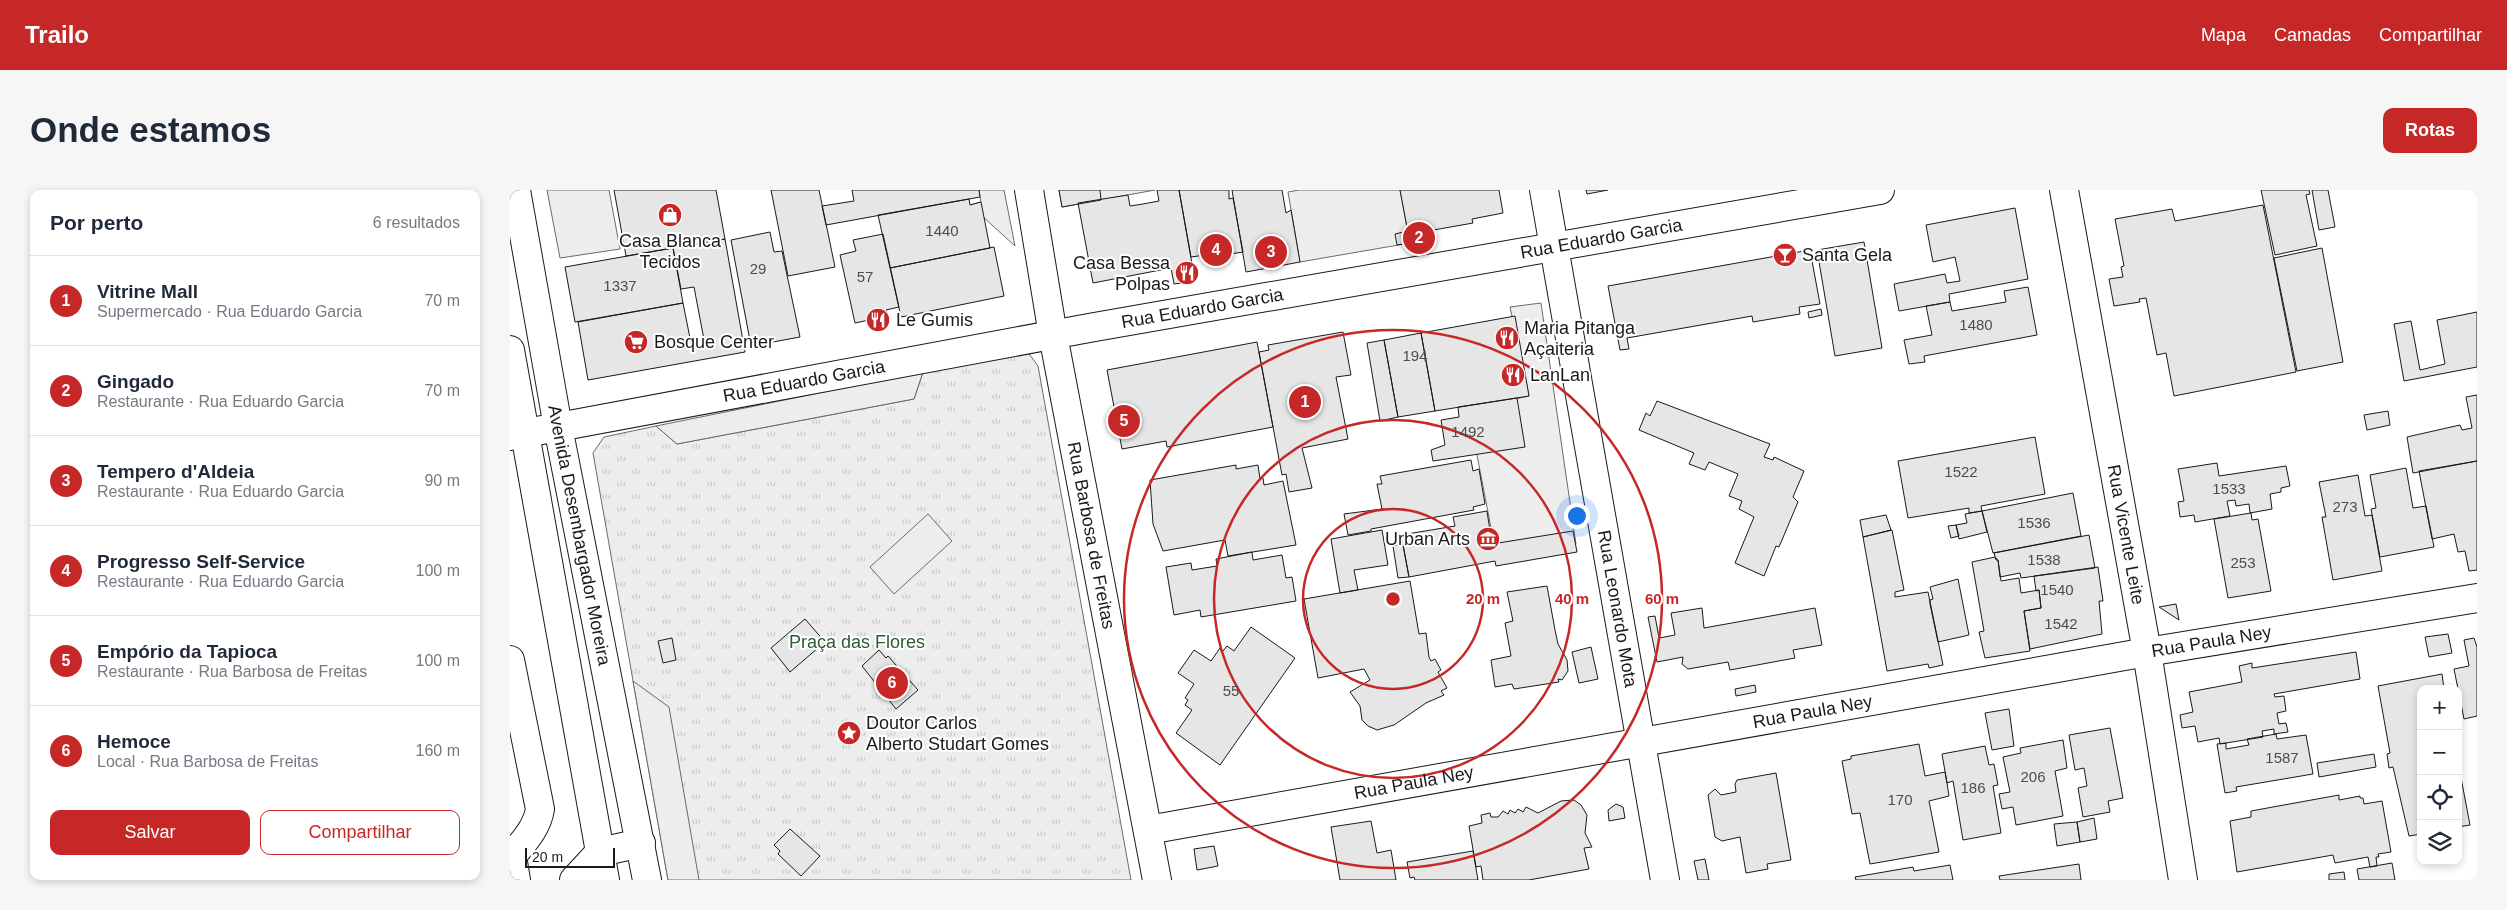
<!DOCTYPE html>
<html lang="pt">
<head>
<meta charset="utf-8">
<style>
	:root { --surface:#fff; --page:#f6f6f7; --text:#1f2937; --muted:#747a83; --line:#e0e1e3; --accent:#c62828 }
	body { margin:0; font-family:Arial,sans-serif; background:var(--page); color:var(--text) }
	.controls { position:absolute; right:15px; bottom:15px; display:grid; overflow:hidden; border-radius:10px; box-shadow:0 2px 8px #0003 }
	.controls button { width:45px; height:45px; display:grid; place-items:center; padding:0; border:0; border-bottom:1px solid var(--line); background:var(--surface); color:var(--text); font:25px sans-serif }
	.scale { position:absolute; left:15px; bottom:12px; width:90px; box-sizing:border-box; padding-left:5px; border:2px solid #1a1a1a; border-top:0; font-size:14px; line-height:18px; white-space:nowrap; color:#1a1a1a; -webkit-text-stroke:4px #fff; paint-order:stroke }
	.you { position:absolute; left:1066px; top:325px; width:18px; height:18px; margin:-12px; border:4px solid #fff; border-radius:50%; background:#1a73e8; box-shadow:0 0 0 8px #1a73e833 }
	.badge { display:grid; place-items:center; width:32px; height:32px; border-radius:50%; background:var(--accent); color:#fff; font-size:16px; font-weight:700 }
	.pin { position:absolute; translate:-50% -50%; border:2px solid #fff; box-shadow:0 1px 5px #0006 }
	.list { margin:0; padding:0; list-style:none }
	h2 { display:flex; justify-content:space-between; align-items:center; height:65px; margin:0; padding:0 20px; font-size:21px }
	h2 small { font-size:16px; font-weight:400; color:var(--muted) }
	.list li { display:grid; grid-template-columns:32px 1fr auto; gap:15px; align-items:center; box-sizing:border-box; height:90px; padding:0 20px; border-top:1px solid var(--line) }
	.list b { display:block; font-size:19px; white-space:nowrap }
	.list p { margin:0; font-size:16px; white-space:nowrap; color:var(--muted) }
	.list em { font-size:16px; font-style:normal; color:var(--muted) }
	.actions { display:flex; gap:10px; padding:15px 20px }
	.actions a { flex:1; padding:11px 0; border:1px solid var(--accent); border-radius:10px; text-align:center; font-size:18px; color:var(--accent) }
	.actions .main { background:var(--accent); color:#fff }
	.icon { flex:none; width:28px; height:28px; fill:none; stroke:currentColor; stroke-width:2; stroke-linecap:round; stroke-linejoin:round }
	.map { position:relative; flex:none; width:1967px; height:690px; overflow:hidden; border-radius:10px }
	header { display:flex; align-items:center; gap:30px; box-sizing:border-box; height:70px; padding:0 25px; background:var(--accent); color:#fff }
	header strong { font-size:24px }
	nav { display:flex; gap:28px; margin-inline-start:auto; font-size:18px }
	.intro { display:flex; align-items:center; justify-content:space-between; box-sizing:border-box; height:120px; padding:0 30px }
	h1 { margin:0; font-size:35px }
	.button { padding:12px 22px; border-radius:10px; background:var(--accent); color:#fff; font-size:18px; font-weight:700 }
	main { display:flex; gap:30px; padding:0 30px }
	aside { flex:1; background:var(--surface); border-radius:10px; box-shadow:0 2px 8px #0003 }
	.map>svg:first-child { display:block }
	.grass { fill:url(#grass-tufts); stroke:#6a6a6a }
	.pitch { fill:#ededed; stroke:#6a6a6a }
	.building { fill:#e6e6e6; stroke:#1a1a1a }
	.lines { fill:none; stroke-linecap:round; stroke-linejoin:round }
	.minor-casing { stroke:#1a1a1a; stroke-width:30 }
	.major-casing { stroke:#1a1a1a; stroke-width:30 }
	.minor { stroke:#fff; stroke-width:28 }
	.major { stroke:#fff; stroke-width:28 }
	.ring { fill:none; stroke:#c62828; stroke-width:2.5 }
	.labels { text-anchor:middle; stroke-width:4; stroke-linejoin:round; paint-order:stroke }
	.number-label { font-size:15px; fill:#4d4d4d }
	.street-label { font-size:18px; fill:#1a1a1a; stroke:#fff }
	.poi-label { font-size:18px; fill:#1a1a1a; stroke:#fff; text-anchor:start }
	.park-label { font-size:18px; fill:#2b5a34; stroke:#fff }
	.centre { fill:#c62828; stroke:#fff; stroke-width:2.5 }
	.ring-label { font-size:15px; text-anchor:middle; font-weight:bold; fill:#c62828; stroke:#fff; stroke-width:4; stroke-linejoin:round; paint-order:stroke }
</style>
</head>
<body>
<header>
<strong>Trailo</strong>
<nav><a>Mapa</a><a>Camadas</a><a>Compartilhar</a></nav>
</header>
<div class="intro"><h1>Onde estamos</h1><a class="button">Rotas</a></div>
<main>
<aside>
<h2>Por perto<small>6 resultados</small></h2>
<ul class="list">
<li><span class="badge">1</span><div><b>Vitrine Mall</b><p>Supermercado · Rua Eduardo Garcia</p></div><em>70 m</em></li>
<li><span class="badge">2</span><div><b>Gingado</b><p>Restaurante · Rua Eduardo Garcia</p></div><em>70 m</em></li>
<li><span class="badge">3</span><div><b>Tempero d'Aldeia</b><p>Restaurante · Rua Eduardo Garcia</p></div><em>90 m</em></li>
<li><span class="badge">4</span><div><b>Progresso Self-Service</b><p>Restaurante · Rua Eduardo Garcia</p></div><em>100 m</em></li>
<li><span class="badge">5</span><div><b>Empório da Tapioca</b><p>Restaurante · Rua Barbosa de Freitas</p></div><em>100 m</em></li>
<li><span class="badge">6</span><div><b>Hemoce</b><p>Local · Rua Barbosa de Freitas</p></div><em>160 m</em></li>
</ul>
<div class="actions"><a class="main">Salvar</a><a>Compartilhar</a></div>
</aside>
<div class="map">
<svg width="1967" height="690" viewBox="0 0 1967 690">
	<defs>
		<pattern id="grass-tufts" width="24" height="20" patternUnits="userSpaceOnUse" patternTransform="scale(1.25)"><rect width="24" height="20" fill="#ededed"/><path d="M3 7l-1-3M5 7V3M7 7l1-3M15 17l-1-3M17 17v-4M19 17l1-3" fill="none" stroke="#cbcbcb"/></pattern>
	</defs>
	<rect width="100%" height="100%" fill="#fff"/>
	<path class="grass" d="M517,161L528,176L621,690H158L83,263L94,247L146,236L167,254L404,209L413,182Z"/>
	<path class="pitch" d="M37,0H99L110,59L50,68Z
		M469,0H494L505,56L460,15L471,12Z
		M549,0H645L552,17Z
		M789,0H890L900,53L790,72L778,2Z
		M1031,113L1066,354L987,369L966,260L1005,209L1019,206L1000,117Z
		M413,182L404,209L167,254L146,236Z
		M418,324L442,351L384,404L360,377Z
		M123,491L159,517L189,690H158Z"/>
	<path class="building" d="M104,0H206L215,49L116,66Z
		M261,0H309L325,77L278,86Z
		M342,0H469L470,7L316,35L312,16L344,11Z
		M549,0H590L591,10L552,17Z
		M647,0H669L685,91L664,94L661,78L583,93L568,13L618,5L620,16L633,14L649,11Z
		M669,0H719V9L723,8L733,62L696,68L695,65L681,67Z
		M722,0H772L776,23L781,20L790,72L736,82Z
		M890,0H989L993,23L962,29L963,33L918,41L919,49L900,53Z
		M1076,0H1098L1077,4Z
		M1751,0H1799L1800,4L1796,5L1807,56L1765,65Z
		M1802,0H1818L1825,37L1809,40Z
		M459,9L460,15L471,12L480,58L380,78L368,25Z
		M1753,15L1786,182L1664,206L1656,163L1647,165L1636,108L1629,109L1630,112L1604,116L1599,89L1613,87L1611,77L1614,76L1605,29L1662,19L1665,31Z
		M1505,18L1518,89L1439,104L1440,112L1389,121L1384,94L1435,84L1437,93L1450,91L1445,67L1423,72L1416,35Z
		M898,41L900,53L887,55L885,44Z
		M260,42L264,62L272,61L290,147L241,156L221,50Z
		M373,44L389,117L376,120L378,126L345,133L330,65L346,61L343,50Z
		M215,49L235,162L78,190L68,132L173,113L182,158L195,155L184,97L171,99L163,58Z
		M1354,52L1372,158L1325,166L1307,60Z
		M484,57L494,106L391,127L380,78Z
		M163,58L173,113L65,132L55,77Z
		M1812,58L1833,172L1787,181L1764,68Z
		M1300,60L1310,114L1289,117L1290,124L1243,132L1242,126L1117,148L1119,159L1110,160L1098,96Z
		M1518,97L1527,145L1414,166L1415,172L1399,174L1394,150L1422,145L1416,116L1440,112L1442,121L1496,112L1494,101Z
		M1311,119L1312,125L1299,128L1298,122Z
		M1967,122V177L1894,191L1884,134L1901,131L1910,180L1935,174L1927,130Z
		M1005,126L1019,206L925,221L911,143Z
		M833,142L841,185L826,187L838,249L792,258L802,298L779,302L776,284L772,285L749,162L759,160L758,155Z
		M911,143L925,221L888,227L874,150Z
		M874,150L888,227L870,231L857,153Z
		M747,152L763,237L657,257L656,251L612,259L597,180Z
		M1967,205V271L1903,283L1897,247L1950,235L1952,240L1962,238L1956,207Z
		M1007,208L1015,257L923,271L921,260L935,255L931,230L949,227L948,217Z
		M1147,211L1260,254L1254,267L1263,270L1264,267L1294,281L1283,307L1288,312L1269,357L1266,356L1254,386L1225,373L1244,327L1229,319L1232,311L1219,306L1228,284L1199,272L1195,280L1179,274L1184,263L1129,240L1136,223L1140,226Z
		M1878,221L1880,235L1857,240L1854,225Z
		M1525,247L1535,304L1471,316L1472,321L1459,323V318L1398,328L1388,271Z
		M961,270L963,281L969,279L975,314L963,317L964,320L861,339V341L838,345L834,324L872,319L867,294H872L870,286Z
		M1967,271V380L1959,381L1955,361L1948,362L1944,344L1922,349L1909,281Z
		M1707,273L1709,286L1776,276L1780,296L1771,298V302L1760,304L1762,319L1740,323L1739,314L1726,316L1725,310L1717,311L1720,326L1685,332L1684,325L1670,327L1668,312L1674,311L1668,279Z
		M726,275V279L748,275L750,289L753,288L754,295L773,291L786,355L718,366L715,350L653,361L643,334L640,290Z
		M1896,278L1903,318L1916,316L1924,357L1870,367L1861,319L1866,318L1860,285Z
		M1848,285L1855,326L1862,325L1872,381L1823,390L1812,327H1816L1809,292Z
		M1563,303L1571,346L1483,363L1472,321Z
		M977,321L982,354L1063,341L1067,362L986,376L985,371L899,387L891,345L945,336L943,327Z
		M1472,321L1477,342L1449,349L1446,335L1457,333L1455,324Z
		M1741,323L1742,330L1748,329L1761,401L1718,408L1704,329Z
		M1376,325L1381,340L1353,347L1350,330Z
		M1446,335L1449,346L1441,348L1438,336Z
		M872,340L878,375L844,380L848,400L830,403L821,349Z
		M1382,340L1394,400L1385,402V407L1418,402L1433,475L1419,478L1418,474L1377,481L1353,347Z
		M1579,345L1585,378L1511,388L1510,383L1490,387L1488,370H1486L1484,363Z
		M893,354L899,387L888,388L883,356Z
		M742,362L743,370L772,365L776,388L782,387L786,411L691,427L690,420L664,425L656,377L681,373L682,380L707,376L706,369Z
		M1485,367L1488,370L1491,391L1509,388L1511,403L1529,400L1531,418L1514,421L1520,461L1475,468L1469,442L1474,441L1462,372Z
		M1588,377L1593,411H1589L1592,444L1520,459L1514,421L1531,418L1529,400L1526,401L1524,386Z
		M1448,389L1459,445L1428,452L1420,414V410L1423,409L1420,397Z
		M900,391L909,444L916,443L919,467L921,471L925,469L931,480L928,482L937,498L931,501L934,505L916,513L884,535L867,540L858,536L852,530L850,516L840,502L860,490L854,479L808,488L794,409Z
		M1037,396L1045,440L1048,454L1057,470L1058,481L1052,490L1048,489L1049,492L1004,499L1002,494L985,497L981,470L1001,466L995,433L1003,431L997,402Z
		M1666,414L1669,430L1649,417Z
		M1192,418L1194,438L1305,418L1312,455L1283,460L1285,468L1220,480L1218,472L1178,479L1172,474L1173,467L1147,472L1138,427L1145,426L1149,448L1165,445L1161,423Z
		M295,429L315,452L280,482L261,458Z
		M741,437L785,468L710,575L666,543L682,520L675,515L678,510L675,508L684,494L668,483L684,460L701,471L710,458L713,461L717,456L724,461Z
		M1938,444L1942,463L1919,467L1915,447Z
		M162,448L166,470L153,473L148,451Z
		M1964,448L1967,457V526L1954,529L1944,479L1959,476L1954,450Z
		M1081,457L1088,489L1069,493L1062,462Z
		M369,460L376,468L378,466L408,500L386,519L352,476Z
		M1846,462L1850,489L1764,504L1765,507L1774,506L1776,521L1767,523L1769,534L1776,533L1778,542L1764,544V539L1752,541L1753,547L1710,554L1709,548L1688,552L1685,536L1672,538L1670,525L1683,522L1679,502L1732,492L1729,476L1742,473V478Z
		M1932,484L1934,499H1911V644L1899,646L1883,577L1879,578L1877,564L1880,563L1868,496Z
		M1245,495L1246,502L1226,506L1225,499Z
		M1499,519L1504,556L1482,560L1475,523Z
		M1600,538L1613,608L1598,611L1600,622L1573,627L1568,598L1577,596L1574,578L1565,580L1559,545Z
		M1766,544L1767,549L1796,545L1803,584L1726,597L1727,601L1715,603L1707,554L1716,553V559L1739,555L1737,549Z
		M1553,550L1557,578L1545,581L1553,626L1506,635L1503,617L1492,619L1489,604L1500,602L1493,567L1511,563L1510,558Z
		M1409,554L1415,586L1435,582L1437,593L1439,606L1419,611L1429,662L1360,674L1350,623L1342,624L1332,571L1341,569V566Z
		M1475,556L1479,575L1484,574L1488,595L1483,596L1491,643L1453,650L1443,591L1437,593L1432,564Z
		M1864,564L1866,577L1809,587L1807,573Z
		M1948,572L1960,635L1948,637Z
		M1266,583L1281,670L1257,674L1258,679L1236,683L1230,647L1212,651L1205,647L1198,605L1205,599L1211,605L1226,602L1225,594L1227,590Z
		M1829,605V610L1850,606V608H1853L1854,614L1872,611L1881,662L1868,664L1869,667H1866L1867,676L1860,677L1858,667L1825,673L1823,665L1727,682L1720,631L1741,627V621Z
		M1064,610L1071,615L1077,625L1075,643L1082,657L1074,658L1079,679L1019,690H973L971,676L966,677L959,636L972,633L971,625L980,623L981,627H988L993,621L998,624L1000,620L1005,623L1008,619L1013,622L1016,617L1028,623L1051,611Z
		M1106,614L1113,617L1115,628L1099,631L1098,620Z
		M1584,628L1587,649L1570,652L1567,632Z
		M861,631L867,663L881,660L886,690H830L821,637Z
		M1567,632L1570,652L1547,656L1544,634Z
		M280,639L310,666L291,686L268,664L270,661L264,655Z
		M704,656L708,676L687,680L684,659Z
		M963,661L968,690H905L904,687L900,688L897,672Z
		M1195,669L1199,690H1188L1184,671Z
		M1882,673L1885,690H1849L1847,679Z
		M1569,674L1571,690H1490L1489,686Z
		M1440,675L1443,690H1346L1345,687L1403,677L1404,681Z
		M1834,682L1835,690H1819V684Z"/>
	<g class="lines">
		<g class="minor-casing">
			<g id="minor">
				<path id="s1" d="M519,0L543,145L647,690"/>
				<path id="s2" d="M1034,0L1155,690"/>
				<path id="s3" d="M1554,0L1637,462L1673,690"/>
				<path d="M0,470L30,619C27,638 14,651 2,666L6,690"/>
				<path id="s4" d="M638,640L1637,462L1967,408"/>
				<path d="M64,690L90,662L131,653"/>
			</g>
		</g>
		<g class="major-casing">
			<g id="major">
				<path id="s5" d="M6,0L48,237L137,690"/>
				<path d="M0,160L95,690"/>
				<path id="s6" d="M0,246L579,138L1370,0"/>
			</g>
		</g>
		<use href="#minor" class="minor"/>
		<use href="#major" class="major"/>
	</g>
	<g class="ring">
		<circle cx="883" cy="409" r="90"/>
		<circle cx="883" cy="409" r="179"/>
		<circle cx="883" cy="409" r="269"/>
	</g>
	<defs>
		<g id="shop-disc" transform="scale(1.25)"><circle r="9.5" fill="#c62828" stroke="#fff"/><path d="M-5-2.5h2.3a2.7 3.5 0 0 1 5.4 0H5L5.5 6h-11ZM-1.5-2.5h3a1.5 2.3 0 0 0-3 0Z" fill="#fff"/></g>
		<g id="bar-disc" transform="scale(1.25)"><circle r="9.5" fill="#c62828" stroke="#fff"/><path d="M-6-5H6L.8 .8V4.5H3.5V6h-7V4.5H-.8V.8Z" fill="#fff"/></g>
		<g id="restaurant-disc" transform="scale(1.25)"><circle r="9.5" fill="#c62828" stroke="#fff"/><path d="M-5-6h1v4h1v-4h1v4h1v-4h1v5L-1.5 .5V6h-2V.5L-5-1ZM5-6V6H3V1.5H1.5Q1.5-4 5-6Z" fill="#fff"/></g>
		<g id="supermarket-disc" transform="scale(1.25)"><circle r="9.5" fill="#c62828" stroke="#fff"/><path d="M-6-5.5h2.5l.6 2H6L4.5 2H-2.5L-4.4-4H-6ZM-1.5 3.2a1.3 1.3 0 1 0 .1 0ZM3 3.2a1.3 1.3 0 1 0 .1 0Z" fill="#fff"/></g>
		<g id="museum-disc" transform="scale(1.25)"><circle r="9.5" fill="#c62828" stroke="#fff"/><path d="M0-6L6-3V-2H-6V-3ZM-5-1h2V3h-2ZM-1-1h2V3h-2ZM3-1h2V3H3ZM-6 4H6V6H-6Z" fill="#fff"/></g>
		<g id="sight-disc" transform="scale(1.25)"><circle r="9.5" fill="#c62828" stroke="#fff"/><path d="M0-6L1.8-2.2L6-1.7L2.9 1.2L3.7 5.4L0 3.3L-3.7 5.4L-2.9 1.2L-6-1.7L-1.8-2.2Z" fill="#fff"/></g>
	</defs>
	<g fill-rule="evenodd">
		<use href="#shop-disc" x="160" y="25"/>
		<use href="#bar-disc" x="1275" y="65"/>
		<use href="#restaurant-disc" x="677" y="83"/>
		<use href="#restaurant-disc" x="368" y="130"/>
		<use href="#restaurant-disc" x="997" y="148"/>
		<use href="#supermarket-disc" x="126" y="152"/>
		<use href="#restaurant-disc" x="1003" y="185"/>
		<use href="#museum-disc" x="978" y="349"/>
		<use href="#sight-disc" x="339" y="543"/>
	</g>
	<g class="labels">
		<g class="number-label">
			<text x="432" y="46">1440</text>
			<text x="248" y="84">29</text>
			<text x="355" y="92">57</text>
			<text x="110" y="101">1337</text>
			<text x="1466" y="140">1480</text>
			<text x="905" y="171">194</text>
			<text x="958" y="247">1492</text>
			<text x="1451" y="287">1522</text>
			<text x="1719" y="304">1533</text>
			<text x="1835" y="322">273</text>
			<text x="1524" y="338">1536</text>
			<text x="1534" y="375">1538</text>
			<text x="1733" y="378">253</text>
			<text x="1547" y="405">1540</text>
			<text x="1551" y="439">1542</text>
			<text x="721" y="506">55</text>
			<text x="1772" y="573">1587</text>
			<text x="1523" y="592">206</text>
			<text x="1463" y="603">186</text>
			<text x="1390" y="615">170</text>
		</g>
		<g class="street-label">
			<text dy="6" stroke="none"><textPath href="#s6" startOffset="1109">Rua Eduardo Garcia</textPath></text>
			<text dy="6" stroke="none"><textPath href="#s6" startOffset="704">Rua Eduardo Garcia</textPath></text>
			<text dy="6" stroke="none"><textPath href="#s6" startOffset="299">Rua Eduardo Garcia</textPath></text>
			<text dy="6" stroke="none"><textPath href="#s5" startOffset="351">Avenida Desembargador Moreira</textPath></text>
			<text dy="6" stroke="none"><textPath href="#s1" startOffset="351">Rua Barbosa de Freitas</textPath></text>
			<text dy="6" stroke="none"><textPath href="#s3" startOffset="350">Rua Vicente Leite</textPath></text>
			<text dy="6" stroke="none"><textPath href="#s2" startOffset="425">Rua Leonardo Mota</textPath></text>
			<text dy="6" stroke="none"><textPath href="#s4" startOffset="1080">Rua Paula Ney</textPath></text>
			<text dy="6" stroke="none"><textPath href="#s4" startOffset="675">Rua Paula Ney</textPath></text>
			<text dy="6" stroke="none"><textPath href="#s4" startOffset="270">Rua Paula Ney</textPath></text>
		</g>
		<g class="poi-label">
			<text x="160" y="57" text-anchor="middle">Casa Blanca<tspan x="160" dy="21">Tecidos</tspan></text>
			<text x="1292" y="71">Santa Gela</text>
			<text x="660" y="79" text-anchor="end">Casa Bessa<tspan x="660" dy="21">Polpas</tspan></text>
			<text x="386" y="136">Le Gumis</text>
			<text x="1014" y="144">Maria Pitanga<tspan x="1014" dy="21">Açaiteria</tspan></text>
			<text x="144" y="158">Bosque Center</text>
			<text x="1020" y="191">LanLan</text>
			<text x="960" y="355" text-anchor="end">Urban Arts</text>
			<text x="356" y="539">Doutor Carlos<tspan x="356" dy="21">Alberto Studart Gomes</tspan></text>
		</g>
		<g class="park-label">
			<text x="347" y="458">Praça das Flores</text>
		</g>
	</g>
	<circle cx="883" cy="409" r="8" class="centre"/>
	<g class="ring-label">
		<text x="973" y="414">20 m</text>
		<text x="1062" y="414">40 m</text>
		<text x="1152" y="414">60 m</text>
	</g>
</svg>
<div class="controls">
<button>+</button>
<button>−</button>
<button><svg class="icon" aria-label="locate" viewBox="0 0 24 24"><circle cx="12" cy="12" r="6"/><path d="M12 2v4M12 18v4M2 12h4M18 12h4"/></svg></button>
<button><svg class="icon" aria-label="layers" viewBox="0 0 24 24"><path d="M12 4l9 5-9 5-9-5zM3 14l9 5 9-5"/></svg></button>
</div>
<div class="scale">20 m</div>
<div class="you"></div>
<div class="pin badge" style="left:795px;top:212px">1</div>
<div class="pin badge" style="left:909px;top:48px">2</div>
<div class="pin badge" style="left:761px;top:62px">3</div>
<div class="pin badge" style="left:706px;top:60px">4</div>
<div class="pin badge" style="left:614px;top:231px">5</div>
<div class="pin badge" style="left:382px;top:493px">6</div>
</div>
</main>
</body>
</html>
